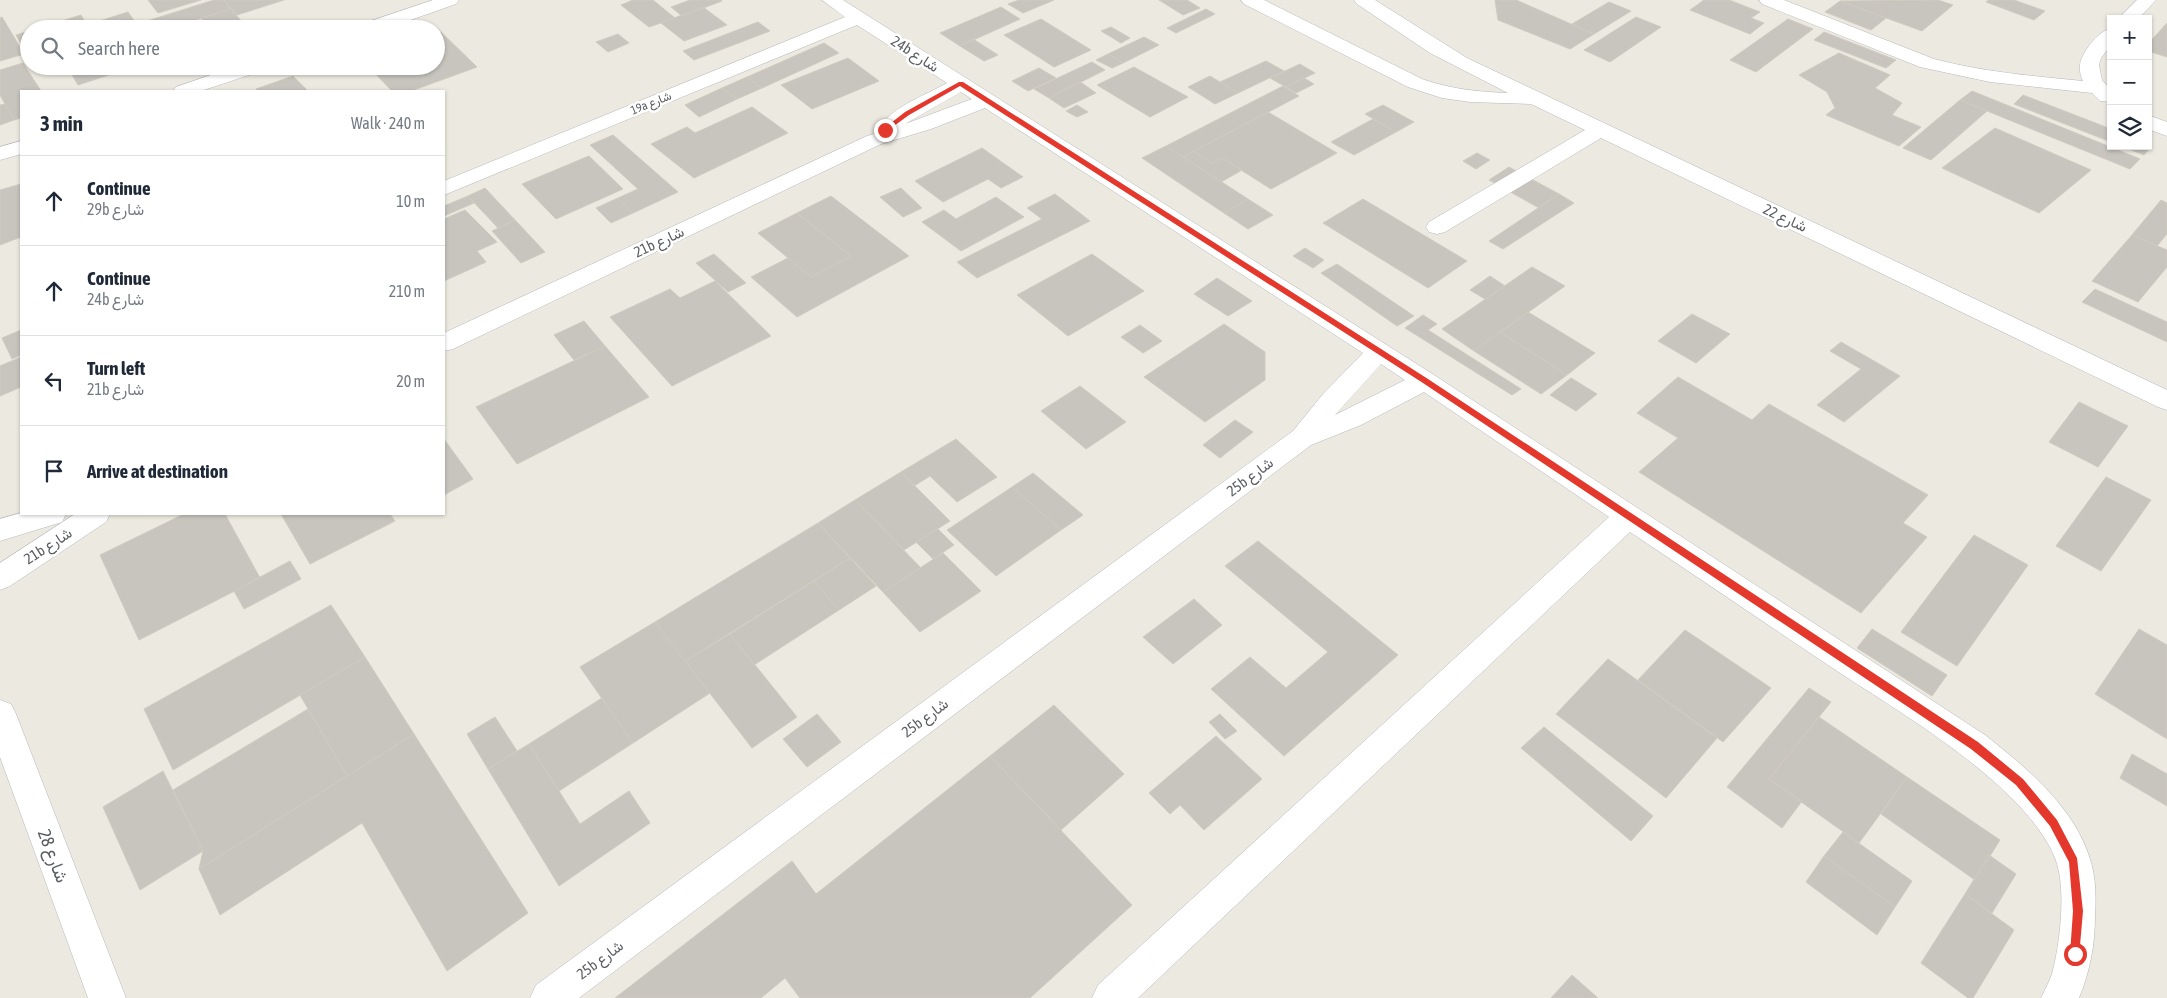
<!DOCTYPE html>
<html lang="en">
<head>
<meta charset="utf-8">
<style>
	:root { --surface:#fff; --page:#f2f2f3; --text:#1f2937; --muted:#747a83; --line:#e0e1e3 }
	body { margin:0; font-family:"Asap Condensed",Vazirmatn,sans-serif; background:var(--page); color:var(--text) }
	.controls { position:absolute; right:15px; top:15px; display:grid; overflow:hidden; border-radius:0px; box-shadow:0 1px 4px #0004 }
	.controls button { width:45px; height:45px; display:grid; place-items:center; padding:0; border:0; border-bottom:1px solid var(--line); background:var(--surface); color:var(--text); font:25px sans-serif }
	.stop { position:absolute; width:15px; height:15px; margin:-11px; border:4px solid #e4382d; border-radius:50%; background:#fff }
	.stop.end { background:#e4382d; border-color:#fff; box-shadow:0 1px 5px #0008 }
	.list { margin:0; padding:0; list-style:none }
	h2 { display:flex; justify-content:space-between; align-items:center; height:65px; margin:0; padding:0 20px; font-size:21px }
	h2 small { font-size:16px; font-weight:400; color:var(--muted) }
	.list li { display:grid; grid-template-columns:32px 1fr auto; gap:15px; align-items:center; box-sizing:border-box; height:90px; padding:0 20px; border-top:1px solid var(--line) }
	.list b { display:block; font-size:19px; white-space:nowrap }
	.list p { margin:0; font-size:16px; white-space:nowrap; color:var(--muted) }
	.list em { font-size:16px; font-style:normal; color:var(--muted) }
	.icon { flex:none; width:28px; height:28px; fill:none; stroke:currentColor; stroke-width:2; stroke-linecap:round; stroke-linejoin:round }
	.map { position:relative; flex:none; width:2167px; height:998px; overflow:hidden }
	.search { position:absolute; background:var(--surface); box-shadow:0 1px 4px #0004; left:20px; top:20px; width:425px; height:55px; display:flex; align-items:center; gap:12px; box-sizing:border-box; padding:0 18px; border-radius:28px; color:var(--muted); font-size:19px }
	.panel { position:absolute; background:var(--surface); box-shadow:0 1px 4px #0004; left:20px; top:90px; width:425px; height:425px; border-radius:0px }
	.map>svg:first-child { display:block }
	.building { fill:#c8c5bf; stroke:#d0cabf }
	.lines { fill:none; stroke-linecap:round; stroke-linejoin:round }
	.minor-casing { stroke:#b6b8bd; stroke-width:1 }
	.minor { fill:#fff; fill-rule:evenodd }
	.route { fill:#e4382d }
	.labels { text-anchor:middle; stroke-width:5; stroke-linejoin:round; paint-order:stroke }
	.far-street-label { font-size:12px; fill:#595c61; stroke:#fff }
	.street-label { font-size:15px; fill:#595c61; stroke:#fff }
	.near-street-label { font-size:18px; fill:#595c61; stroke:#fff }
</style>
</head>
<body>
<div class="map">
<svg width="2167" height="998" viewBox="0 0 2167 998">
	<rect width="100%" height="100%" fill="#ece9e0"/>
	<path class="building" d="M148,0H201L158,13Z
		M214,0H224L231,9L167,29H149L144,22Z
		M224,0H284L237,15Z
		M633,0H653L675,18L649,27L621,5Z
		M690,0H721L722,1L682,16L671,7Z
		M1019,0H1054L1023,13L1008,4Z
		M1159,0H1187L1200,8L1183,15Z
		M1495,0H1516L1594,34L1570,49L1498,20Z
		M1704,0H1729L1760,12L1751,18L1764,23L1750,34L1690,10Z
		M1938,0L1953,5L1922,31L1840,1Z
		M1989,0H2014L2045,11L2034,20L1986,2Z
		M1840,1L1886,18L1871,30L1825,12Z
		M1609,2L1631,11L1594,34L1572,24Z
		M703,7L727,25L684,41L661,23Z
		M1001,7L1020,19L960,46L940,33Z
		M231,9L248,29H209L201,18Z
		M1206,9L1215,14L1176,33L1167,28Z
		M128,12L135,22L114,29H36L81,15L87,25Z
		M2,17L24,54L0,61V18Z
		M1636,17L1661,27L1610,62L1584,50Z
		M1041,19L1091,50L1054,67L1004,35Z
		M1788,19L1813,29L1756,72L1730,60Z
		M758,22L770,31L694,60L683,51Z
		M2167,23V57L2148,51V44Z
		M1111,27L1130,38L1121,43L1101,31Z
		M29,31V55L28,56L16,35Z
		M441,32L477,67L411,91H392L368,66H436V34Z
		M1824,32L1896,60L1886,68L1814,40Z
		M618,34L629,43L608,52L596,42Z
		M1144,37L1159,45L1123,63L1108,54Z
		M973,39L998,55L984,61L960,46Z
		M824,43L839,53L762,88L747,77Z
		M1839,53L1890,75L1875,88L1902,103L1892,115L1921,127L1899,146L1826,115L1835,108L1827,92L1799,75Z
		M1108,54L1123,63L1112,68L1096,60Z
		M848,58L879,81L812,109L781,85Z
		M1266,61L1284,71L1238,93L1220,82Z
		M1092,62L1105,70L1049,98L1034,89Z
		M23,63L41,91H21V118L14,120L0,95V70Z
		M1300,64L1315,73L1286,87L1270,78Z
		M67,66H136L78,85Z
		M1134,67L1188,97L1150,117L1097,85Z
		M1039,68L1056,78L1028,91L1012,81Z
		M293,76L308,91H258L256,89Z
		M1210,76L1220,82L1238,93L1215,104L1188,87Z
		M747,77L762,88L737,99L722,88Z
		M1304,78L1314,84L1296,93L1286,87Z
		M1079,81L1096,93L1064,108L1049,98Z
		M1283,86L1299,96L1183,157L1166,146Z
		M722,88L737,99L699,117L685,105Z
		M1972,91L2140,159L2130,169L1960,100Z
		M2023,95L2111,129V142L2014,104Z
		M1960,100L1987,111L1931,160L1903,148Z
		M5,104L14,120L0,125V105Z
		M1077,105L1088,112L1077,117L1066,111Z
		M1383,105L1414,122L1396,132L1365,114Z
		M752,107L788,133L694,178L651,144L687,127L695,133Z
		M1268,112L1337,153L1271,189L1222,158L1212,163L1193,151Z
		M1373,119L1396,132L1354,155L1331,142Z
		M1995,128L2091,170L2039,213L1942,168Z
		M613,135L678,192L633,213L618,198L638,189L590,145Z
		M2148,144L2152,145L2144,155L2121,146H2148Z
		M1166,146L1183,157L1248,199L1224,213L1142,158Z
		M982,148L1023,177L1001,188L988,179L943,202L915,181Z
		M1193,151L1212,163L1222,158L1242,170L1221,182L1183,157Z
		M1477,153L1490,160L1476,169L1463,161Z
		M589,156L623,189L556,219L522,184Z
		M1509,167L1559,194L1539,208L1489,180Z
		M21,184V237L0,245V190Z
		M485,188L515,220L498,228L468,196Z
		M901,188L922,208L903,217L880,197Z
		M1055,194L1090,221L977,278L957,262L1042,219L1027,208Z
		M1559,194L1574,203L1503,249L1489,241Z
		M468,196L474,203L444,216V206Z
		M831,196L909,256L797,317L751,277L788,258L811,277L851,256L797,213Z
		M996,197L1024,217L961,251L922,222L944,210L956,219Z
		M618,198L633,213L611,223L596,208Z
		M1248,199L1273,215L1248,229L1224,213Z
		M1363,199L1467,261L1428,288L1323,223Z
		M2161,200L2167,203V234L2157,246L2132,235Z
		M465,210L497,242L477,251L486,262L444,281V219Z
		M797,213L851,256L811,277L758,233Z
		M515,220L545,252L521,263L492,231Z
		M2132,235L2167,250V267L2138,302L2092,281Z
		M1305,248L1324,260L1313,268L1293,256Z
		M714,254L746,283L728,292L696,263Z
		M1092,254L1144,291L1068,336L1017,295Z
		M1337,264L1414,316L1397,326L1321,273Z
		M1532,267L1565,286L1474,351L1442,329Z
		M1490,276L1505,286L1485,299L1470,290Z
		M1217,278L1252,301L1228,316L1194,294Z
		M715,281L771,336L672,386L610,317L670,289L680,298Z
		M2095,289L2167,322V342L2082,302Z
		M1528,312L1595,353L1567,375L1500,332Z
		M1692,314L1730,334L1696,363L1658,341Z
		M1423,315L1437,324L1428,330L1521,389L1512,395L1405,328Z
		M584,321L605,346L574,360L554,335Z
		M1224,324L1265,352V380L1205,422L1144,377Z
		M1140,325L1162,341L1143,353L1121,337Z
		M21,330V355L12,359L2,338Z
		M1500,332L1567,375L1541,394L1474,351Z
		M1841,342L1900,376L1844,422L1817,405L1861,369L1830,351Z
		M605,346L649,397L517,464L476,407Z
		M21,357V387L0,396V366Z
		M1678,377L1752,420L1769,404L1928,495L1903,523L1927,537L1861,613L1639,472L1678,438L1637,413Z
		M1571,378L1597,394L1576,411L1550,395Z
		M1080,386L1126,422L1086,449L1041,411Z
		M2079,402L2128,426L2098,467L2049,442Z
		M1235,420L1253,432L1220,458L1203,445Z
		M444,439L473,479L444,495Z
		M956,439L997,477L957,502L930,476L914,486L901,472Z
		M901,472L950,521L904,550L855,500Z
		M1033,473L1083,515L1061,530L1012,487Z
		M2106,477L2151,500L2101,571L2056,546Z
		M1012,487L1061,530L996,576L947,530Z
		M855,500L921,568L883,592L818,523Z
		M184,514H225L260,578L139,640L100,555Z
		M281,514H390L395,521L310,564Z
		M818,523L850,558L685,661L655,622Z
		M938,529L954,545L933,559L916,542Z
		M1974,535L2028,565L1957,666L1901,632Z
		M1258,541L1398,655L1284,756L1211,689L1250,657L1286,688L1328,652L1225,566Z
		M943,553L981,591L920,632L883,592Z
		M850,558L876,586L839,610L814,581Z
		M290,561L301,579L244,609L234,591Z
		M814,581L839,610L754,665L730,634Z
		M1194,599L1222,625L1173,664L1143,637Z
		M331,605L365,657L173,770L144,709Z
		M655,622L710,693L633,743L580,667Z
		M1872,629L1947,675L1932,696L1857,648Z
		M2139,629L2167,645V739L2095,694Z
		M1685,630L1771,688L1723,742L1638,680Z
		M730,634L797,717L752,748L685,661Z
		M365,657L414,734L347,776L300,695Z
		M1608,659L1717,738L1666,798L1556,714Z
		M1809,688L1831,702L1769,779L1802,801L1782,828L1727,787Z
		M602,698L633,743L559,791L529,744Z
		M1054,705L1124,774L1061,830L990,756Z
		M308,709L347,776L199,869L203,851L173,790Z
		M817,714L841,742L807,767L783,739Z
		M1220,714L1237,731L1225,739L1209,722Z
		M495,717L517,751L488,769L467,734Z
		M1819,717L1907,777L1859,843L1769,779Z
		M1544,727L1653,816L1631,841L1521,748Z
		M414,734L528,913L447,971L362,823L220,915L199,869Z
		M1216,736L1262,779L1204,830L1180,805L1170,814L1149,793Z
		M529,744L580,824L629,791L650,823L559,886L488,769Z
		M2132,754L2167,774V806L2120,778Z
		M990,756L1132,905L1030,998H800L785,978L761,998H615L792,861L816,894Z
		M163,771L203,851L140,890L103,807Z
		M1907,777L2000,840L1975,880L1881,814Z
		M1843,832L1912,881L1895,907L1824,856Z
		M1989,855L2016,874L1992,913L1965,894Z
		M1824,856L1895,907L1877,935L1806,882Z
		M1965,894L2014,930L1973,998H1968L1921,963Z
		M1572,975L1598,998H1551Z"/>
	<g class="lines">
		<g class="minor-casing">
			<path id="minor" d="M433,0H459L456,4L385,29H357L359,25Z
				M822,0H843L1434,375L1985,735C2029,770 2078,810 2092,866C2096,882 2096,900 2095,916C2095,945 2090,971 2079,998H2041C2045,990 2049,982 2052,974C2060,944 2067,887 2055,858C2024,783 1897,711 1831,667C1764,622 1697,577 1630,532L1138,998H1092L1098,985L1609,517L1424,392L1361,425L1311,445L579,998H530L536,985L1293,431L1323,394L1363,353L985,108L931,129L881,144L453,349L444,351V333L867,136L884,131L880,126C894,106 926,95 947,83L857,25L444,195V181L845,17ZM961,92L972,99L905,124ZM1381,364L1405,380L1335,415Z
				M1241,0H1264L1422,79C1450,89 1478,92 1508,93L1430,53L1357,4L1354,0H1375L1467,58L2167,390V410L2158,407L1601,138L1445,232L1437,234L1429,232L1426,227L1429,222L1585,130L1531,104L1470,102L1442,98L1408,87L1244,4Z
				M1759,0H1784L1934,59C1983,72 2033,76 2083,81C2081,76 2079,71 2080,65C2082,51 2098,32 2111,28V45L2101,58L2099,65L2102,80L2111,90V102L2100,101L2092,93L1990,82L1920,67L1762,4Z
				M2137,0H2156L2138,19H2118Z
				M237,66H266L264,70L201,91H173L176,87Z
				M2148,115L2167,122V136L2148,129Z
				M21,141V154L0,160V147Z
				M21,513V514H66L62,522L0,541V519Z
				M75,514H110L106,522L10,586L0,590V563Z
				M0,700L11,704L16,714L126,998H88L0,757Z"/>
		</g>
		<use href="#minor" class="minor"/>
	</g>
	<path class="route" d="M959,82H963L1428,379L1978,742L2023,779L2057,820L2077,858L2083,911L2079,957L2075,959L2071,957L2070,954L2073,911L2069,862L2050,826L2016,785L1971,749L1423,383L960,86L909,115L887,131L882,130L905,112Z"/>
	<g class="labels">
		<g class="far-street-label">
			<text transform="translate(651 103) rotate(-22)" y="4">19a شارع</text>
		</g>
		<g class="street-label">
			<text transform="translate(915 54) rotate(33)" y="5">24b شارع</text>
			<text transform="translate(1785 218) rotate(25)" y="5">شارع 22</text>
			<text transform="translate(659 242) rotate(-25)" y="5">21b شارع</text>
			<text transform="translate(1250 477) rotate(-37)" y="5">25b شارع</text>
			<text transform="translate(48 546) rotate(-33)" y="5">21b شارع</text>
			<text transform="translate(925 718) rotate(-37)" y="5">25b شارع</text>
			<text transform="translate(600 960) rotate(-37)" y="5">25b شارع</text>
		</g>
		<g class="near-street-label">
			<text transform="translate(53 856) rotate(69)" y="6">شارع 28</text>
		</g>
	</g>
</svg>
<div class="controls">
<button>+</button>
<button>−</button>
<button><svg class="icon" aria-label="layers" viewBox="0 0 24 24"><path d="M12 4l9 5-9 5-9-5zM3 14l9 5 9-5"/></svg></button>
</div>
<div class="stop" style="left:2075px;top:954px"></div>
<div class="stop end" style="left:885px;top:130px"></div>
<div class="search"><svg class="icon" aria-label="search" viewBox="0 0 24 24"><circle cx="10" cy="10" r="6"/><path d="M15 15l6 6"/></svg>Search here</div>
<section class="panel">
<h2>3 min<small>Walk · 240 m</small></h2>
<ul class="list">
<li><svg class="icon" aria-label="ahead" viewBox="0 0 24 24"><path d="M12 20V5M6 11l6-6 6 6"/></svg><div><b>Continue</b><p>29b شارع</p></div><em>10 m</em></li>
<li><svg class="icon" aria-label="ahead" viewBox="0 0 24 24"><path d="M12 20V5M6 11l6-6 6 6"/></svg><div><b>Continue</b><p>24b شارع</p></div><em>210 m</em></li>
<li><svg class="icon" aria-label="left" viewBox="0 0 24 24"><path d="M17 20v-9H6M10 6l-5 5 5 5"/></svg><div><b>Turn left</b><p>21b شارع</p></div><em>20 m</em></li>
<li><svg class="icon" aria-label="arrive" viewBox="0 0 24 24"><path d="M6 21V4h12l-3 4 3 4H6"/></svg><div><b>Arrive at destination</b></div></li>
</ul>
</section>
</div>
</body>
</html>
